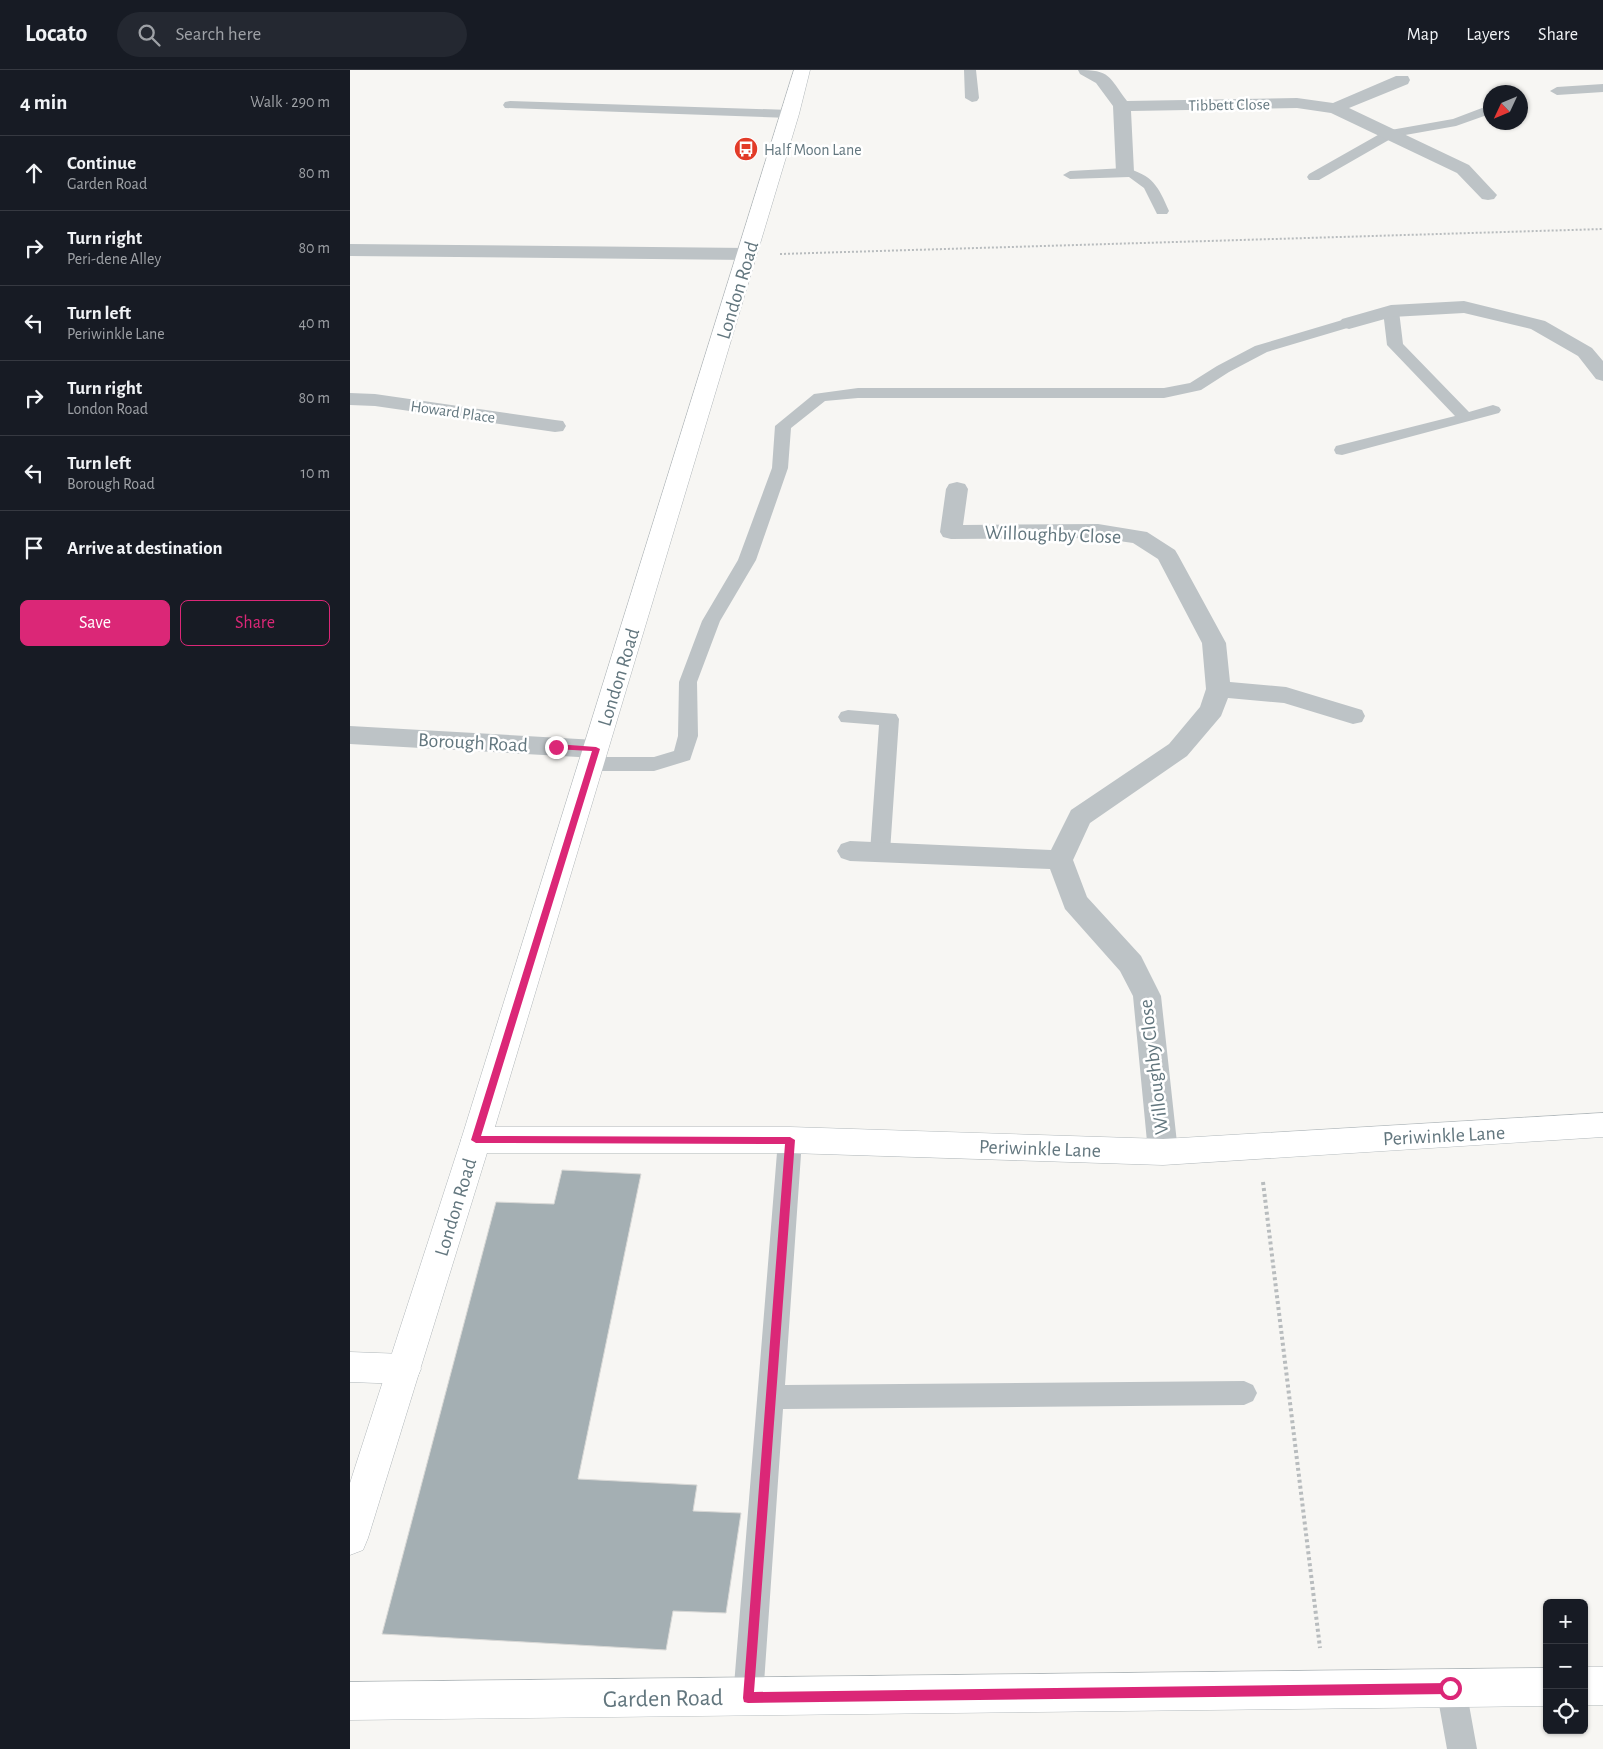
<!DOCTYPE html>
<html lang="en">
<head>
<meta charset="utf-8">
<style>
	:root { --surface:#171b24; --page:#242831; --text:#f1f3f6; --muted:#9ea1a6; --line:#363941; --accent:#db2777 }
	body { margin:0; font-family:"Alegreya Sans",sans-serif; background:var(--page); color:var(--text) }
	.controls { position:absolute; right:15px; bottom:15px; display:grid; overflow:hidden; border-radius:8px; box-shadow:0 1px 4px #0004 }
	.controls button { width:45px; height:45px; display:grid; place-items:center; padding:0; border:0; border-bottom:1px solid var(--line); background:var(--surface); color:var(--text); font:25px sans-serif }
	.compass { position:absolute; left:1133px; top:15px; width:45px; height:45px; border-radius:50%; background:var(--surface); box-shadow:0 1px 4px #0004; rotate:226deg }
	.stop { position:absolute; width:15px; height:15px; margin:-11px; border:4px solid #db2777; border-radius:50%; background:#fff }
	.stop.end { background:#db2777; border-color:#fff; box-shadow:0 1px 5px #0008 }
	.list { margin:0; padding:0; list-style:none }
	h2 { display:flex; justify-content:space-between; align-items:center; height:65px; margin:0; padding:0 20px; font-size:21px }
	h2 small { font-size:16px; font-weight:400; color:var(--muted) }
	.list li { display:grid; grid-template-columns:32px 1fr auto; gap:15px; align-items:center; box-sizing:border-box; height:75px; padding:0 20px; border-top:1px solid var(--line) }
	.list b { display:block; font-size:19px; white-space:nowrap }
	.list p { margin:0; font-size:16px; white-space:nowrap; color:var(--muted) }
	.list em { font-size:16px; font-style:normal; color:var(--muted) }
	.actions { display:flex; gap:10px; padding:15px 20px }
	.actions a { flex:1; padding:11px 0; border:1px solid var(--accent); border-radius:8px; text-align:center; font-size:18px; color:var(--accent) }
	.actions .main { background:var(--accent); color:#fff }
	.icon { flex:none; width:28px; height:28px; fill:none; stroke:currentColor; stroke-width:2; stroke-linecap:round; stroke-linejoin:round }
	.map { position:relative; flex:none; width:1253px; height:1679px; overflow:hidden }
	header { display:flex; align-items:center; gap:30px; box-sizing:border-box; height:70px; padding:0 25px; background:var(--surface); border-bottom:1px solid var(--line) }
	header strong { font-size:24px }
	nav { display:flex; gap:28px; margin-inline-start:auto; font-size:18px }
	.search { width:350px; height:45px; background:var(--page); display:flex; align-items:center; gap:12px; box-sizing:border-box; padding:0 18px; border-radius:28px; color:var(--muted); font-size:19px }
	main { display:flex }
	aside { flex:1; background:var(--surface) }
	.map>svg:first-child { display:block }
	.building { fill:#a4afb3; stroke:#d8d8d6 }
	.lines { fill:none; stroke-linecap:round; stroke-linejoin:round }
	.secondary-casing { stroke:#b0b7ba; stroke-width:1 }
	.primary-casing { stroke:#b1b7ba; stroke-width:1 }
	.path-far1 { stroke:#b8bcbe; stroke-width:2; stroke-dasharray:2 2; stroke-linecap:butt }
	.path { stroke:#b8bcbe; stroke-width:4; stroke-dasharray:3 3; stroke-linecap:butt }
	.lane { fill:#bdc3c6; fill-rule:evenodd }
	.street { fill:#bdc3c6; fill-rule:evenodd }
	.secondary { fill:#fff; fill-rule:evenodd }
	.primary { fill:#fff; fill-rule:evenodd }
	.route { fill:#db2777 }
	.labels { text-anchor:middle; stroke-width:5; stroke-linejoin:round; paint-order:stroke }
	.far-street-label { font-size:16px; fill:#62767e; stroke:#fff }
	.far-poi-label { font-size:16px; fill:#62767e; stroke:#fff; text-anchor:start }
	.street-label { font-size:20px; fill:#62767e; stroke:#fff }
	.near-street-label { font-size:24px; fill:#62767e; stroke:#fff }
</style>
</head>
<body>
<header>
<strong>Locato</strong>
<div class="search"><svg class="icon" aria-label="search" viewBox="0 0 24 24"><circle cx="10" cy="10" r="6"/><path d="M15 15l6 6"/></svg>Search here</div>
<nav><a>Map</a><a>Layers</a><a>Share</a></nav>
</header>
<main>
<aside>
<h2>4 min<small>Walk · 290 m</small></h2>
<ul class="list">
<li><svg class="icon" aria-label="ahead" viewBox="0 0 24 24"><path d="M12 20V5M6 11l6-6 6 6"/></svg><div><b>Continue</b><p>Garden Road</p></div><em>80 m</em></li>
<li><svg class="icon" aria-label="right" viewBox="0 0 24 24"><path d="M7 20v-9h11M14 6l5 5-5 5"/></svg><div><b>Turn right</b><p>Peri-dene Alley</p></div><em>80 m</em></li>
<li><svg class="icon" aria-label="left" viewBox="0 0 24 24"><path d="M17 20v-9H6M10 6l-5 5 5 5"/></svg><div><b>Turn left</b><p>Periwinkle Lane</p></div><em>40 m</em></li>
<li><svg class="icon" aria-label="right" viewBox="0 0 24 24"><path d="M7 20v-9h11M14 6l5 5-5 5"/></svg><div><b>Turn right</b><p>London Road</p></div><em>80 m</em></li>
<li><svg class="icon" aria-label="left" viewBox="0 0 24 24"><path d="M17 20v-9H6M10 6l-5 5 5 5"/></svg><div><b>Turn left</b><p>Borough Road</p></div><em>10 m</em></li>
<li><svg class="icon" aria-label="arrive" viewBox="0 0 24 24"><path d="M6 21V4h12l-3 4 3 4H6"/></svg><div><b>Arrive at destination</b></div></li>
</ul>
<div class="actions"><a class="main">Save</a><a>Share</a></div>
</aside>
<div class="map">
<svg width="1253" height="1679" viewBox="0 0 1253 1679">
	<rect width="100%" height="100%" fill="#f7f6f3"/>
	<path class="building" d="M212,1100L291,1104L228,1409L347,1415L343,1441L391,1443L376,1543L323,1541L316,1580L32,1564L146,1132L204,1134Z"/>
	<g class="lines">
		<g class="secondary-casing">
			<path id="secondary" d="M1253,1043V1067L813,1095L440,1083H126L115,1079L111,1070L115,1061L126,1057H440L813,1069Z
				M0,1282L54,1284L66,1288L71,1299L66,1310L54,1314L0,1312Z
				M1234,1597H1253V1635H1234Z
				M1197,1598V1636L0,1650V1612Z"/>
		</g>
		<g class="primary-casing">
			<path id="primary" d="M444,0H460L449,44L141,1070L18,1468L13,1480L0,1485V1413L111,1070Z"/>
		</g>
		<path class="path-far1" d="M430,184L1253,159"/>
		<path class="path" d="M913,1112L970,1578"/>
		<path class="lane" d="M614,0H626L629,28L627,31L622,32L615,28Z
			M1253,14V22L1207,25L1200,21L1207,17Z
			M160,31L440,40L447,44L440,48L155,38L153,35L155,32Z
			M1132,38L1137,39L1139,42L1137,45L1106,56L1044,67L969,110H959L957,107L959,104L1035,61L1103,49Z
			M775,98C803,105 808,116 819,141L817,144H807L794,118L779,107L720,109L713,105L720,101Z
			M1041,236L1046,238L1049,241L1053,274L1119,342L1143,335L1149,337L1151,340L1149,343L992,385L986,384L984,380L986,376L1105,346L1037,275L1033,241L1036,238Z
			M999,248L1004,250L1007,253L1004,256L917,282L879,302L851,320L814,328H508L475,331L441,358L438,398L406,490L370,551L347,612L348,666L340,690L304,701H241L234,699L231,694L234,689L241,687H304L324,681L328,666L329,612L352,551L388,490L422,398L425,356L464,324L508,318H814L840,313L867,296L905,276Z
			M498,640L546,644L549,649L540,782L537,787L530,789L523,787L520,782L529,655L491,652L488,647L491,642Z
			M440,1060L448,1063L452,1070L435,1315L894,1311L903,1315L907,1323L903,1331L894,1335L433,1339L413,1628L408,1638L398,1643L388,1638L383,1628L428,1070L432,1063Z
			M1101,1603L1111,1608L1116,1618L1127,1679H1097L1086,1618L1091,1608Z"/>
		<path class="street" d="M728,0C761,0 758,6 777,31L947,28L983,33L1046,6H1058L1060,10L1058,14L999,38L1119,95L1147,125L1144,129L1138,130L1132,129L1107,103L981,43L947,38L781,41L784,102L781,106L775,107L769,106L766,102L763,36L746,13L730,4Z
			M0,174L398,178L405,180L407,184L405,188L398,190L0,186Z
			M1114,231L1195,251L1242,278L1253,291V311L1246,309L1228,286L1181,259L1114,243L1042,247L999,259L992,257L989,253L992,249L1041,235Z
			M0,323L25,324L205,350L213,351L216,356L213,361L205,362L25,336L0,335Z
			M607,412L615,414L618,419L613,455L748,454L797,462L825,480L828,485L876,573L880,612L936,617L1012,640L1015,646L1012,652L1003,654L934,633L878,628L871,646L837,686L740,753L723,790L737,827L791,886L811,926L828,1082L824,1091L813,1095L802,1091L798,1082L783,926L770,901L715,839L700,799L500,791L491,788L487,781L491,774L500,771L701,780L721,740L819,674L850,637L856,619L852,573L808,489L783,473L748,468L601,469L593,467L590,462L596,419L599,414Z
			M0,656L246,670L255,673L259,679L255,685L246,688L0,674Z"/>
		<use href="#secondary" class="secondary"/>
		<use href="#primary" class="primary"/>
	</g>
	<path class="route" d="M206,674L246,677L250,679L131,1066L440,1067L445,1070L404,1622L1100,1613L1104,1614L1106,1618L1104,1622L1100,1624L398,1633L394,1632L393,1628L435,1074L126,1073L121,1070L242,681L203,679V675Z"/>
	<defs>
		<g id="bus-disc" transform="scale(1.25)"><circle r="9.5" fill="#e23b28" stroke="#fff"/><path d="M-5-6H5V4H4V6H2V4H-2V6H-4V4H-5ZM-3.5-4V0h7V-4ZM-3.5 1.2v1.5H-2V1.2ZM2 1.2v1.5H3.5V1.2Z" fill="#fff"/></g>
	</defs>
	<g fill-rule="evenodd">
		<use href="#bus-disc" x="396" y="79"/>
	</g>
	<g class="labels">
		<g class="far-street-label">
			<text transform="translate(879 34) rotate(-1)" y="6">Tibbett Close</text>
			<text transform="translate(103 341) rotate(8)" y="6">Howard Place</text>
		</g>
		<g class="far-poi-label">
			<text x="414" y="85">Half Moon Lane</text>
		</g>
		<g class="street-label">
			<text transform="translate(387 220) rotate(-73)" y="7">London Road</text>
			<text transform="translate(703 464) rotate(2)" y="7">Willoughby Close</text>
			<text transform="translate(268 607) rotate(-73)" y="7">London Road</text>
			<text transform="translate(123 672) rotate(3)" y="7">Borough Road</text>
			<text transform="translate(803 997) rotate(-97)" y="7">Willoughby Close</text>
			<text transform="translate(1094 1065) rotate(-3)" y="7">Periwinkle Lane</text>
			<text transform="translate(690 1078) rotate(2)" y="7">Periwinkle Lane</text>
			<text transform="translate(105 1137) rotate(-73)" y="7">London Road</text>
		</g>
		<g class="near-street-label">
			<text transform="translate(313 1628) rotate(-1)" y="8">Garden Road</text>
		</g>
	</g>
</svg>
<div class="controls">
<button>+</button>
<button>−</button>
<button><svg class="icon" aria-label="locate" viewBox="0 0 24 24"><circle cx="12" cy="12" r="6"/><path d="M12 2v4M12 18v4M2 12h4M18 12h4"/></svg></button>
</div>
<svg class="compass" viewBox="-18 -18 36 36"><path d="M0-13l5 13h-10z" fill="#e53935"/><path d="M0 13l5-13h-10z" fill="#9ea1a6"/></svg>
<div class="stop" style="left:1100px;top:1618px"></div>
<div class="stop end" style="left:206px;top:677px"></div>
</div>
</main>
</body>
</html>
